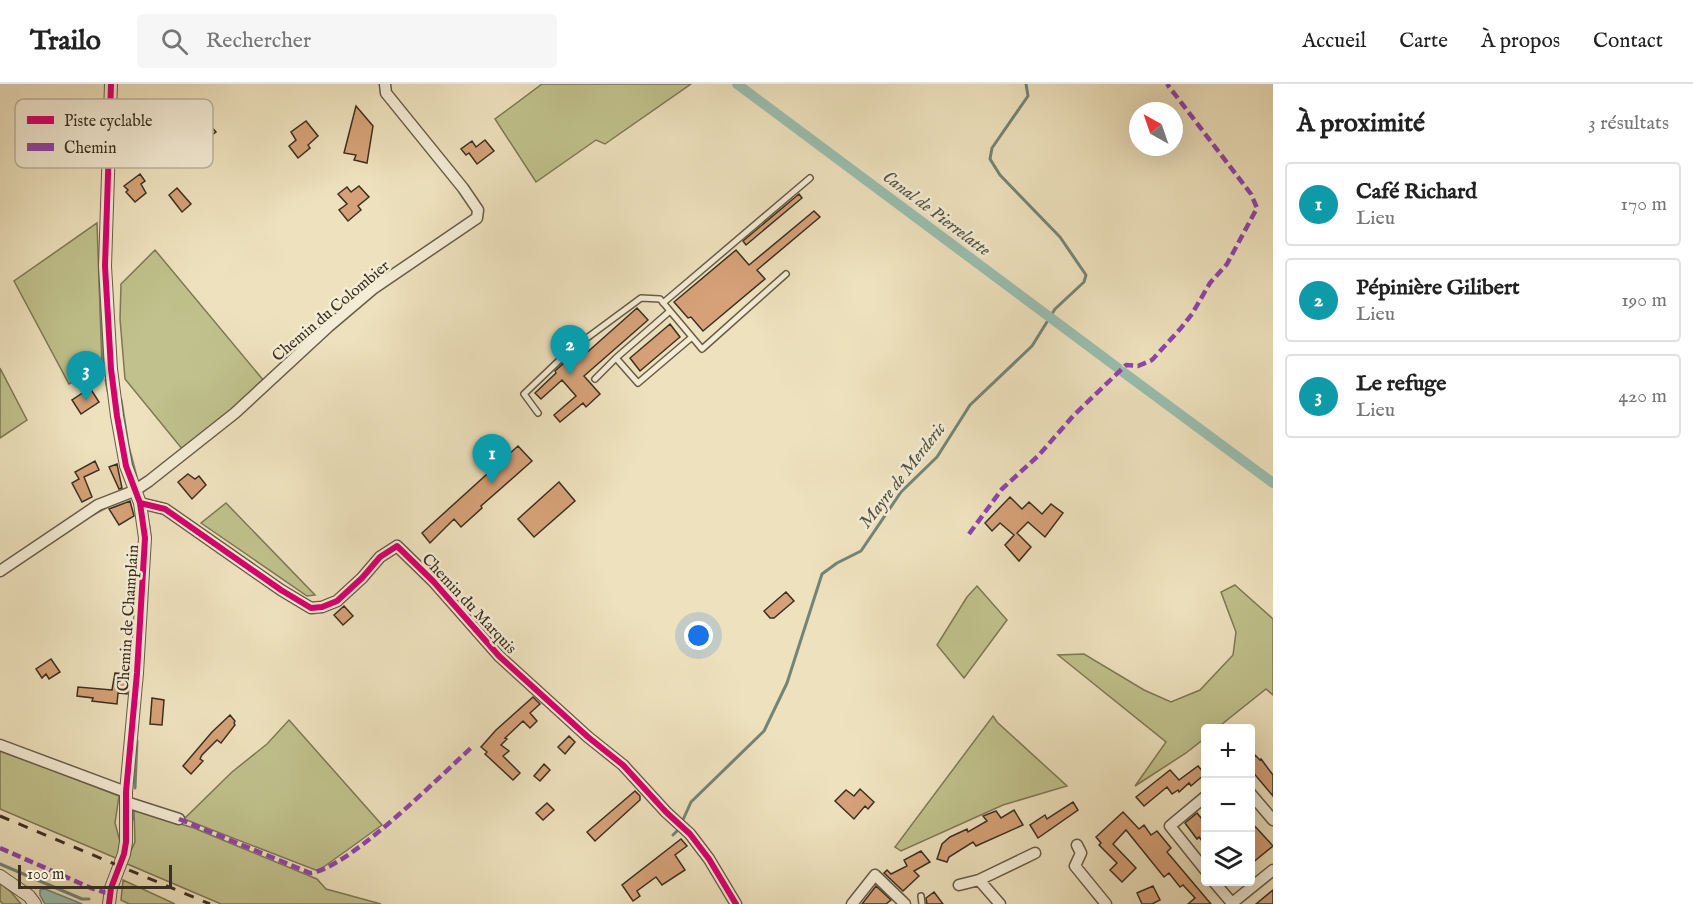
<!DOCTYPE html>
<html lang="fr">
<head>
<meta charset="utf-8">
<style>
	:root { --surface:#fff; --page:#f6f6f6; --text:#222; --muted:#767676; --line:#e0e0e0; --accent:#ea580c }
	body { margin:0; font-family:"IM FELL English",serif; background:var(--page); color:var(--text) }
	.controls { position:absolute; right:18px; bottom:18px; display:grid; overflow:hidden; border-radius:6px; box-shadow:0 6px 24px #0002 }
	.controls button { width:54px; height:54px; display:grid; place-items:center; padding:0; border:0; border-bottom:2px solid var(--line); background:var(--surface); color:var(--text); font:30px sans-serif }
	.compass { position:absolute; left:1129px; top:18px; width:54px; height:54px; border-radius:50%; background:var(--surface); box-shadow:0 6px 24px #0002; rotate:320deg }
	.scale { position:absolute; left:18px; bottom:15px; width:154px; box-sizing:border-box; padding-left:6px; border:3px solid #3b3021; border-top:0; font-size:16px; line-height:21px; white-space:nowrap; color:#3b3021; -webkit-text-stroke:4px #f4ecd5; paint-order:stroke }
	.you { position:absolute; left:699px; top:552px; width:21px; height:21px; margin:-15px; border:4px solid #fff; border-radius:50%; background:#1a73e8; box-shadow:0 0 0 9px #1a73e833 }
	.badge { display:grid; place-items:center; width:39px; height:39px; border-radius:50%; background:var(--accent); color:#fff; font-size:20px; font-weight:700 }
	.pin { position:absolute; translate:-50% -50px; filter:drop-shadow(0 2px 3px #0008) }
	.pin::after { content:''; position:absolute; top:32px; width:21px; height:18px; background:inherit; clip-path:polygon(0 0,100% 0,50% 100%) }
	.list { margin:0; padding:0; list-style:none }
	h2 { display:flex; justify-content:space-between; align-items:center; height:78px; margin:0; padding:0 24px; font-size:26px }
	h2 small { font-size:20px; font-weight:400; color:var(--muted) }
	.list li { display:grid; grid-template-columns:39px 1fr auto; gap:18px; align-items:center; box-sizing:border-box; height:84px; margin:0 12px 12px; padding:0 12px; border:2px solid var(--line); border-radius:6px }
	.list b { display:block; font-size:22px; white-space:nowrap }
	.list p { margin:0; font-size:20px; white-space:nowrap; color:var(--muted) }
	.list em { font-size:20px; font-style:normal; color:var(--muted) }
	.icon { flex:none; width:33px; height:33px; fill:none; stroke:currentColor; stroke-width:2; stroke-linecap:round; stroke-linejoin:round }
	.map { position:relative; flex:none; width:1273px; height:820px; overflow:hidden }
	header { display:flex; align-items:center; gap:36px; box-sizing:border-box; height:84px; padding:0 30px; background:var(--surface); border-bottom:2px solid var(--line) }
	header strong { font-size:28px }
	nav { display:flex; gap:33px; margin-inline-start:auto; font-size:21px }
	.search { width:420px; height:54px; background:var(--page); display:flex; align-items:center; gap:15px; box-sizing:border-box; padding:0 21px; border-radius:6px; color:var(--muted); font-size:22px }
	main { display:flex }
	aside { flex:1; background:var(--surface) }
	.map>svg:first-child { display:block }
	.green { fill:#c0c18c; stroke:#7e7856; stroke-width:1.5 }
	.water { fill:#99beb0; stroke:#738577; stroke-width:1.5 }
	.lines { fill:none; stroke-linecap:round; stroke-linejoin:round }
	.stream { stroke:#738577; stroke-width:3 }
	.canal { stroke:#99beb0; stroke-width:10 }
	.building { fill:#d6a178; stroke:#3b3021; stroke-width:1.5 }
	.service-casing { stroke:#685c48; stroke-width:8 }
	.minor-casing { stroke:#685c48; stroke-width:13 }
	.tertiary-casing { stroke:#685c48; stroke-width:14 }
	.service { stroke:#f4ecd5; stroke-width:5 }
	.minor { stroke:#f4ecd5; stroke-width:10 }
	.tertiary { stroke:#f4ecd5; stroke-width:12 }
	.rail { stroke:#3b3021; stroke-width:3; stroke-dasharray:10 10; stroke-linecap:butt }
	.quiet { stroke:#8e44ad; stroke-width:4.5; stroke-dasharray:9 4.5; stroke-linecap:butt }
	.cycleway-casing { stroke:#f4ecd5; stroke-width:10 }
	.cycleway { stroke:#d6006c; stroke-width:6 }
	.labels { text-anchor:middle; stroke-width:5; stroke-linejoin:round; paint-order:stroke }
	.street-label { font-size:16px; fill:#3b3021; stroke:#f4ecd5 }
	.water-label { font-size:18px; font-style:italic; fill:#525445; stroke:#f4ecd5 }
	.key { fill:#f4ecd5; stroke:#bcb49f; stroke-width:1.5 }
	.key-label { font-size:16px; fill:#3b3021 }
</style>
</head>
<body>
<header>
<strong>Trailo</strong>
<div class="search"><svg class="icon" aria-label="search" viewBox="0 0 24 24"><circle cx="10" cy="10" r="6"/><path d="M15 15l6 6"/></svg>Rechercher</div>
<nav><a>Accueil</a><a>Carte</a><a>À propos</a><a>Contact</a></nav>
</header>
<main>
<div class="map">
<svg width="1273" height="820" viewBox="0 0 1273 820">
	<rect width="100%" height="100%" fill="#eee2be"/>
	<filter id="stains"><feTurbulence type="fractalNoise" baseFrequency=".00333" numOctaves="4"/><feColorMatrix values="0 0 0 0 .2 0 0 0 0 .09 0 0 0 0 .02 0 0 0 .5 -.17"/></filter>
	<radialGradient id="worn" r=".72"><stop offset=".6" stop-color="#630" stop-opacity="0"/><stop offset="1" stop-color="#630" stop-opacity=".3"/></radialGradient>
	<path class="green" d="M542,0H691L605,60L596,56L536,98L495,35Z
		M97,139L102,282L69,300L14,197Z
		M155,166L264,297L221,336L183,366L125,295L120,235L121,200Z
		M0,284L27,336L0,354Z
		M226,419L315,511L307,512L201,439Z
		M1235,501L1273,535V611L1266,605L1217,644H1206L1205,654L1186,669L1135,702L1166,658L1058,571L1084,570L1144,606L1171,618L1200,606L1233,571L1236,548L1221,508Z
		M977,502L1007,536L964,594L937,561L967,513Z
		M993,632L997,638L1067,702L1003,721L901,767L895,763Z
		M289,636L382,741L318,787L184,735L232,688L267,660Z
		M0,666L119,712L115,739L122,765L118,775L0,725Z
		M134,726L194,744L242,764L317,795L326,805L381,820H221L125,779L135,758Z
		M123,796L175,820H129L121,816Z
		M0,799L11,808L21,820H3L0,817Z"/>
	<path class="water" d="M45,805L82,820H45L40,811V806Z"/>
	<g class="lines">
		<path class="stream" d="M100,197L104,283
			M106,296L108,307
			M121,316L128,361L136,392
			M92,431L105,424
			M149,442L150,452
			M135,704L137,657
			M133,725V735
			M682,738L691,718L764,647L787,599L822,490L837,479L861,467L901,408L937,373L970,321L1032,262L1055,225L1084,198L1086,191L1060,153L1000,91L990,75L992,64L1028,12L1026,0
			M673,751L680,744
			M0,780L82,815H89"/>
		<path class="canal" d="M737,0L1118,284
			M1123,288L1273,399"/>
	</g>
	<path class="building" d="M356,22L373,42L367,79L354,76L356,71L344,69Z
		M206,37L216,48L196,64L187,53Z
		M306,37L318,52L308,61L310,64L298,74L289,62L296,56L291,48Z
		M485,56L494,67L477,80L469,69L466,71L461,65L472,57L476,63Z
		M140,90L145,97L141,100L146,109L135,118L126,108L128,106L124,102Z
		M359,102L369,113L358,122L361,126L348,137L339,126L347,120L338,110L347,103L351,108Z
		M177,104L191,120L182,128L169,111Z
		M799,110L802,114L746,161L743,157Z
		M814,127L820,133L757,186L765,195L703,247L691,233L688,234L674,218L736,166L749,181Z
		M637,224L648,236L584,292L600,310L586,323L583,319L560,338L554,331L576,312L562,296L541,315L535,309L556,289L555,287L574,270L578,267L583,272Z
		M670,240L680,253L640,287L630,274Z
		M90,304L99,318L81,330L72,316Z
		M518,362L532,377L481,422L482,424L461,443L454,435L430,459L422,449Z
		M95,377L99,386L84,393L92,413L82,418L72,399L79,395L75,388Z
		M117,380L122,404L119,405L109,383Z
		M188,390L195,395L199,392L206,401L192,415L178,398Z
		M559,398L575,417L534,453L518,435Z
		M1010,413L1022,425L1029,418L1042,430L1051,420L1063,429L1045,453L1028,438L1017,449L1031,463L1019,477L1005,461L1014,451L1000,439L992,447L985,439Z
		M130,417L134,432L119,441L109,425Z
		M786,508L794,517L774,534H770L764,527Z
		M344,522L353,532L343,541L334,531Z
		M51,575L60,588L49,595L46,590L42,594L36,585Z
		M115,589L127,590V610L118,609L117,620L92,617L93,614L77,612L78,603L112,606Z
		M533,613L540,620L530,629L537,637L530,644L523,637L505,654L507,655L501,661L509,667L503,672L520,689L513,696L485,670L487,668L481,663L496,646Z
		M152,614L164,616L162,641L150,640Z
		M230,631L235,637L234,639L235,641L221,659L217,656L202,671L200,675L203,677L191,690L183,682L212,648Z
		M569,652L575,658L565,670L558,663Z
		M1255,671L1260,676L1261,675L1273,691V712L1251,686V675Z
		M544,680L550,686L540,697L534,692Z
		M1198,682L1205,690L1191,702L1189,699L1179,708L1178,706L1172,710L1167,703L1144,722L1136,713L1170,686L1179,696Z
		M860,705L874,718L868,725L865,722L854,735L835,717L846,706L854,712Z
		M635,707L640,712V716L595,757L587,748Z
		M1073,718L1078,726L1038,754L1030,741L1045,731L1047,735Z
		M547,719L554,726L543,736L536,729Z
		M1014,726L1023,741L976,762L973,758L949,773L947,778L937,775L942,760L950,753L967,745L968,748L987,737L983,732L996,727L1001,734Z
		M1123,728L1139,745L1144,741L1151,751L1157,747L1171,764L1167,768L1211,820H1188L1195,814L1183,801L1180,803L1169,789L1164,793L1126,746L1113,760L1136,784L1122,798L1110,786L1117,779L1099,761L1101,759L1096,753Z
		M1197,729L1201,734L1206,730V762L1199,753L1197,755L1185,739Z
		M1251,738L1273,762L1251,780Z
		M681,755L687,762L675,771L685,786L662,801L656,793L637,807L640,812L633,817L622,801Z
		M921,767L930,778L914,787L919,792L903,807L884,789L887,786L891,790L907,782L904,776Z
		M876,802L891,816L886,820H862Z
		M1153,802L1160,816L1152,820H1142L1137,809Z
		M1273,806V820H1256Z
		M934,808L943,820H927L926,814Z"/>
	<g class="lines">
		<g class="service-casing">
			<path id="service" d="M663,219L810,94
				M692,253L702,265L786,190
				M616,274L670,227
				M538,329L524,310L568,268L641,214L660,215L692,253L638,299L616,274L595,295
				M921,812L922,820"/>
		</g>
		<g class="minor-casing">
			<path id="minor" d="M140,419L165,425L281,506L311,524L322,523L337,517L362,494L380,473L397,462L433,497L499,572L588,653L623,681L666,728L690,750L709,775L736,820
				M0,487L98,421L134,407L149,397L235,329L328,243L374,204L477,134L478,126L463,104L386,9L385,0
				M0,661L126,708
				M1250,709L1273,736
				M1206,712L1170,742L1206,787
				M126,718L179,735
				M1077,761L1081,769L1075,782L1106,820
				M979,796L1000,820
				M1214,798L1232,819
				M959,801L979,796L1035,769
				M852,820L875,791L905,820
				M1231,820L1273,786"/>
		</g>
		<g class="tertiary-casing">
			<path id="tertiary" d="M0,792L29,812L35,820
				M109,820L111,804L124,770L126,758V708L137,589L145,454L140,419L126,382L117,332L111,285L105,182L111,0"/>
		</g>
		<use href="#service" class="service"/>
		<use href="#minor" class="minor"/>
		<use href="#tertiary" class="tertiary"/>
		<path class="rail" d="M0,732L210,820"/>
		<path class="quiet" d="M969,450L1002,405L1039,371L1074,331L1126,281L1138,282L1152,276L1181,244L1192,230L1210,199L1227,180L1257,124L1251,110L1167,0
			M179,735L310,789C348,785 439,693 471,664
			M0,764L91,804L110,810"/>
		<g class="cycleway-casing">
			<path id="cycleway" d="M140,419L165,425L281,506L311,524L322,523L337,517L362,494L380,473L397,462L433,497L499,572L588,653L623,681L666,728L690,750L709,775L736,820
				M109,820L111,804L124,770L126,758V708L137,589L145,454L140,419L126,382L117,332L111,285L105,182L111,0"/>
		</g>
		<use href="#cycleway" class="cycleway"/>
	</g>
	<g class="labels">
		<g class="street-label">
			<text transform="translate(330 226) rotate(-40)" y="6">Chemin du Colombier</text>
			<text transform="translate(470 519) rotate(47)" y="6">Chemin du Marquis</text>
			<text transform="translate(127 534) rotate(-86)" y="6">Chemin de Champlain</text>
		</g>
		<g class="water-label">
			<text transform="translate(937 129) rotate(37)" y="6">Canal de Pierrelatte</text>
			<text transform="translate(902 391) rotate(-52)" y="6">Mayre de Merderic</text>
		</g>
	</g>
	<rect x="15" y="15" width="198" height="69" rx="9" class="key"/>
	<rect x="27" y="32" width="27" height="8" fill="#d6006c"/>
	<rect x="27" y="59" width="27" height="8" fill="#8e44ad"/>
	<g class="key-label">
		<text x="64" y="42">Piste cyclable</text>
		<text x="64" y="69">Chemin</text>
	</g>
	<rect width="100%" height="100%" filter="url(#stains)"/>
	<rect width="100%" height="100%" fill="url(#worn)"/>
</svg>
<div class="controls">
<button>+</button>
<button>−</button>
<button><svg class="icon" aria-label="layers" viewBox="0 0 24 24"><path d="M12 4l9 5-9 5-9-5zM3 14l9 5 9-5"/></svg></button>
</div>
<svg class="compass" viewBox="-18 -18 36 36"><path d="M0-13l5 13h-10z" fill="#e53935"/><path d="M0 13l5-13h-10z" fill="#767676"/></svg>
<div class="scale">100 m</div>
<div class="you"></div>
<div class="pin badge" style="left:492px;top:400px;background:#0f9aa8">1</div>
<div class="pin badge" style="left:570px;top:291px;background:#0f9aa8">2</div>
<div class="pin badge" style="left:86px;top:317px;background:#0f9aa8">3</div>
</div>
<aside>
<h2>À proximité<small>3 résultats</small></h2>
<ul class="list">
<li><span class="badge" style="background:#0f9aa8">1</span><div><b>Café Richard</b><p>Lieu</p></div><em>170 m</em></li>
<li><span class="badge" style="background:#0f9aa8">2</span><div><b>Pépinière Gilibert</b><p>Lieu</p></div><em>190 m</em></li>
<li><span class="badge" style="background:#0f9aa8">3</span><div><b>Le refuge</b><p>Lieu</p></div><em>420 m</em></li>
</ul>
</aside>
</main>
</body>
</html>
